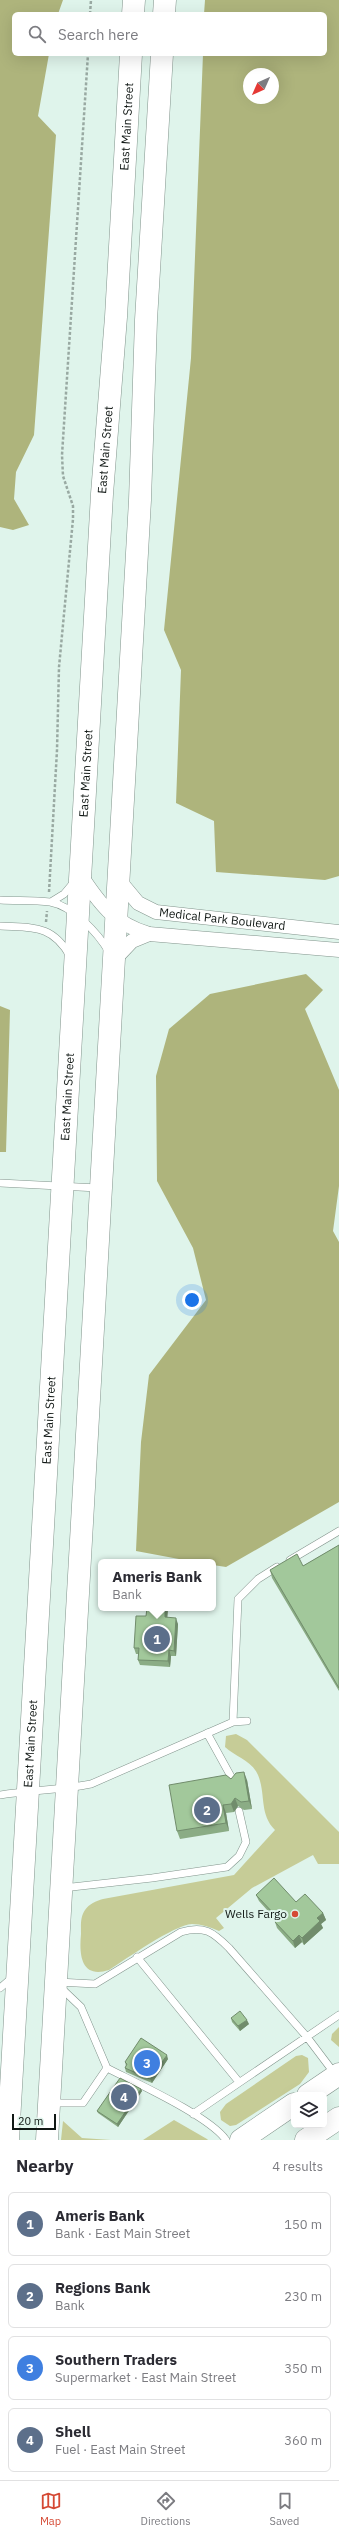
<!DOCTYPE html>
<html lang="en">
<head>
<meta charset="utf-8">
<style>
	:root { --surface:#fff; --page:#f7f7f7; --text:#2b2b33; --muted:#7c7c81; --line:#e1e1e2; --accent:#d54934 }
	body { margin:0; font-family:"IBM Plex Sans",sans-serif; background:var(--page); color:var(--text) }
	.controls { position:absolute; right:12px; bottom:12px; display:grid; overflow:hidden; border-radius:6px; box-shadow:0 4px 16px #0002 }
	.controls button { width:36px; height:36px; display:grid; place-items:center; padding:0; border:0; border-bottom:1px solid var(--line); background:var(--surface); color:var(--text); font:20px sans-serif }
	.compass { position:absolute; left:243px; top:68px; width:36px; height:36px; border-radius:50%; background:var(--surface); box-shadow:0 4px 16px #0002; rotate:225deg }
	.scale { position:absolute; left:12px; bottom:10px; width:44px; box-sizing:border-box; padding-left:4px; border:2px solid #111815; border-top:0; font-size:11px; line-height:14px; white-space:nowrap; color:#111815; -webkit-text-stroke:3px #dff4eb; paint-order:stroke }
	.you { position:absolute; left:192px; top:1300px; width:14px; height:14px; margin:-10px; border:3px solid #fff; border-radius:50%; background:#1a73e8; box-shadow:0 0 0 6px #1a73e833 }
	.badge { display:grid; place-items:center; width:26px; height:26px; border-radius:50%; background:var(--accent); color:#fff; font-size:13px; font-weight:700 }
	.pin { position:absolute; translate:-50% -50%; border:2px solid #fff; box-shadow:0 1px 4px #0006 }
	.popup { position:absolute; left:98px; top:1559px; width:118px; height:52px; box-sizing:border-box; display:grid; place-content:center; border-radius:6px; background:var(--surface); filter:drop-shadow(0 1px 3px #0005); font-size:13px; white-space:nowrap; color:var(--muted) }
	.popup b { font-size:15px; color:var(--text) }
	.popup::after { content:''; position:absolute; left:50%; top:100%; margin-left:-8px; border:8px solid transparent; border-top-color:var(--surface) }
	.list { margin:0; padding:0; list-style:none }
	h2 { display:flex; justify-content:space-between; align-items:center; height:52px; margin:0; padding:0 16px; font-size:17px }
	h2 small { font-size:13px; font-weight:400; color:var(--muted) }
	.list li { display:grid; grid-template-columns:26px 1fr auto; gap:12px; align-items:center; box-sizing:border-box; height:64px; margin:0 8px 8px; padding:0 8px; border:1px solid var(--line); border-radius:6px }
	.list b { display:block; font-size:15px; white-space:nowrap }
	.list p { margin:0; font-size:13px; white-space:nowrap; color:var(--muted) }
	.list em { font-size:13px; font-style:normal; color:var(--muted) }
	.icon { flex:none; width:22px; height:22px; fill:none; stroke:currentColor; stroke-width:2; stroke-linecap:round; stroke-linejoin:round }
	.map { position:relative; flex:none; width:339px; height:2140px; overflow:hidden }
	.search { position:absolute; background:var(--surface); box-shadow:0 4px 16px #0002; left:12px; right:12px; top:12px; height:44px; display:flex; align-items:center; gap:10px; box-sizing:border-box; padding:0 14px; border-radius:6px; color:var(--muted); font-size:15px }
	.sheet { height:340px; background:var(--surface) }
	nav { display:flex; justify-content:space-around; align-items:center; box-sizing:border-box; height:56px; border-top:1px solid var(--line); background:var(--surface); font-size:11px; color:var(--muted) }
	nav a { display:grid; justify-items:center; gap:2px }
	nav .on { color:var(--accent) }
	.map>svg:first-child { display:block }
	.green { fill:#c6cc97 }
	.forest { fill:#aeb47c; fill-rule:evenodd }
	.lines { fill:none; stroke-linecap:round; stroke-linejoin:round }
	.lane-casing { stroke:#82948c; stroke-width:8 }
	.street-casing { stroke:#82948c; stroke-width:15 }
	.highway-casing { stroke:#82948c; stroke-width:23 }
	.path { stroke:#99a9a2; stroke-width:2.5; stroke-dasharray:3 2; stroke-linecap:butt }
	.lane { stroke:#fff; stroke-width:7 }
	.street { stroke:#fff; stroke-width:14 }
	.highway { stroke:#fff; stroke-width:22 }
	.wall { fill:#8bac85 }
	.shaded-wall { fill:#718c6c }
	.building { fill:#a2c89b; stroke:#718c6c }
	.poi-dot { fill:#d54934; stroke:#dff4eb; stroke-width:1.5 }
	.labels { text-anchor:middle; stroke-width:4; stroke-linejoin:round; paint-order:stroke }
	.street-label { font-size:12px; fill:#111815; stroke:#dff4eb }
	.poi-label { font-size:12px; fill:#111815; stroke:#dff4eb; text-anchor:end }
</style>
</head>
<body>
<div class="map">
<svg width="339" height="2140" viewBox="0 0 339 2140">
	<rect width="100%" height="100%" fill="#dff4eb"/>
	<path class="green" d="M236,1734L247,1740L339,1832V1864H318L313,1855L252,1888L216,1918L224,1928L219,1931C210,1927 201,1924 192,1924C174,1925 126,1959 109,1970C81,1979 79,1955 81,1934C81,1926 80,1917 85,1910C89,1904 96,1901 103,1899L234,1875L275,1830C259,1814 266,1794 258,1775C252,1761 236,1757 225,1747L226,1736Z
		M339,2027V2047L331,2040L332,2034Z
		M302,2055L308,2058L309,2072L300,2084L236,2125L230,2126L221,2120L220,2112L226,2104L296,2056Z
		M174,2120L207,2139L208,2140H143Z
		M63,2121L82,2138L111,2140H61Z"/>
	<path class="forest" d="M0,0H63L58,14H14V54H49L38,116L56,135L34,435L16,472L14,499L29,525L13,530L0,527Z
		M205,0H339V876L325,880L216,872L214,821L176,803L181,670L164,630L191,358L203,54H325V14H204ZM249,74H273V98H249Z
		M306,974L323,990L305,1009L339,1090V1186L333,1231L339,1242V1502L226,1567L213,1565V1562H195L136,1551L141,1442L149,1375L206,1300L193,1248L157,1181L156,1076L169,1029L210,994Z
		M0,1006L10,1010L6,1152H0Z"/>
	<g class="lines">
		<g class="lane-casing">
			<path id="lane" d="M0,900C16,901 34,900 50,902C73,906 98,933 109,952
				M51,902L64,894L74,882
				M0,926C32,928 52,924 70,956
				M0,1183L98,1188
				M290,1560L339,1531
				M233,1722L238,1599L258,1579L277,1567
				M207,1733L234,1782
				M0,1795C30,1790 61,1790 91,1784L233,1722L247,1721
				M63,1888L152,1878L227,1867L239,1856L246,1842L239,1811
				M137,1957L239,2082
				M58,1982L95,1984L181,1932C204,1925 213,1932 229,1948L307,2037L335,2074
				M60,1987L81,2007L107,2068
				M0,1988L13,1977
				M51,2103H83L107,2068C136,2083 209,2116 226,2140
				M193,2114L339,2015"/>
		</g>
		<g class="street-casing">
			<g id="street">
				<path d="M80,874C99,903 114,924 149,934L339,950"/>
				<path id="s1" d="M118,879L138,903L156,912L339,932"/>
				<path d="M114,960L132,941L149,934"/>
			</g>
		</g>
		<g class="highway-casing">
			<g id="highway">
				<path d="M133,14L134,0"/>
				<path d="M164,14L165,0"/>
				<path d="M308,2095L339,2074"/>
				<path id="s2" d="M8,2140L102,494L116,317L131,54"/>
				<path d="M47,2140L140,500L146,320L162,54"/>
				<path d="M241,2140L294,2104"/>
				<path d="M306,2140L339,2118"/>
			</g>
		</g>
		<path class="path" d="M90,14L91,0
			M49,892L57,750L59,667L73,519V506L63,476L62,455L88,54
			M46,922L47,911"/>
		<use href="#lane" class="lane"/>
		<use href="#street" class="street"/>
		<use href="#highway" class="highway"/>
	</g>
	<path class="wall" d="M339,1545V1691L272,1578L270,1570L303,1566Z
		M147,1608H168L167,1617L178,1624L176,1656H171L170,1667L140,1665L138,1660V1654H136L134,1648L146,1616Z
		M231,1779L247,1780L252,1809L244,1810L238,1806L234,1812L226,1813L229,1831L180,1839L177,1831Z
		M256,1895L296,1902L323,1913L326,1920L321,1924L323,1928L304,1945L302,1942L295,1948L277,1928L275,1922L276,1920L259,1901Z
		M231,2018L249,2024L240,2031L232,2022Z
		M168,2059L152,2083L126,2072L125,2068L126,2066L125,2062Z
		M141,2089L142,2091L118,2127L98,2113L97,2111Z"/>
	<path class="shaded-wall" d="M165,1608H168L167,1623L165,1617Z
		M176,1618L178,1624L176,1656L174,1651Z
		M169,1650L171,1656L170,1667L168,1661Z
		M244,1772L247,1780L252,1809L249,1801Z
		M235,1798L238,1806L234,1812L231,1804Z
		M223,1805L226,1813L229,1831L226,1823Z
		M323,1913L326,1920L321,1924L323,1928L304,1945L302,1938L317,1918Z
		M299,1935L302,1942L295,1948L293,1941Z
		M247,2020L249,2024L240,2031L238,2026Z
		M167,2055L168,2059L152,2083L150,2079Z
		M141,2089L142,2091L118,2127L117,2124Z"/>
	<path class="building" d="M339,1545V1688L270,1570L297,1554L303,1566Z
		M147,1608H165V1617L176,1618L174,1651L169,1650L168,1661L138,1660L139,1648H134L136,1616H146Z
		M244,1772L249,1801L241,1802L235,1798L231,1804L223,1805L226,1823L177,1831L169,1785L226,1775L231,1779L236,1773Z
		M274,1878L296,1902L305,1894L323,1913L317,1918L320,1921L302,1938L299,1935L293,1941L275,1922L278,1918L256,1895Z
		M240,2011L247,2020L238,2026L231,2018Z
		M141,2038L167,2055L150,2079L125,2068L127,2064L125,2062Z
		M120,2078L141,2089L117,2124L97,2111Z"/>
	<circle class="poi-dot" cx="295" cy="1914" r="4"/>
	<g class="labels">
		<g class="street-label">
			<text dy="4" stroke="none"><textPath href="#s2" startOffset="2017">East Main Street</textPath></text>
			<text dy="4" stroke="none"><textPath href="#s2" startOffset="1693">East Main Street</textPath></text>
			<text dy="4" stroke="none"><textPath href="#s2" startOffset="1369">East Main Street</textPath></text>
			<text dy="4" stroke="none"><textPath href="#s1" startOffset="118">Medical Park Boulevard</textPath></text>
			<text dy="4" stroke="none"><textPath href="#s2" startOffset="1045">East Main Street</textPath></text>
			<text dy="4" stroke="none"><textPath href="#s2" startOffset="721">East Main Street</textPath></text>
			<text dy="4" stroke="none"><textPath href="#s2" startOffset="397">East Main Street</textPath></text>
		</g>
		<g class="poi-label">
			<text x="287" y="1918">Wells Fargo</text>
		</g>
	</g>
</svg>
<div class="controls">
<button><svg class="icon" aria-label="layers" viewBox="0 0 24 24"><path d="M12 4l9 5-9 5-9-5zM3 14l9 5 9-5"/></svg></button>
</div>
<svg class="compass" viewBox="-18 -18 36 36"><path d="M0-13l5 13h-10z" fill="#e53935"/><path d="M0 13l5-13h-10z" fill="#7c7c81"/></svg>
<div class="scale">20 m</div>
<div class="you"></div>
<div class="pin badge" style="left:157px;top:1639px;background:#5c6f8a">1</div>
<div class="popup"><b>Ameris Bank</b>Bank</div>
<div class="pin badge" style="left:207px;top:1810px;background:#5c6f8a">2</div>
<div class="pin badge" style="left:147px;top:2063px;background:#3f7fe0">3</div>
<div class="pin badge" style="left:124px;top:2097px;background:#5c6f8a">4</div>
<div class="search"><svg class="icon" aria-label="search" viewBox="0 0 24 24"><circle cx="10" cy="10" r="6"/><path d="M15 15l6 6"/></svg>Search here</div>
</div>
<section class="sheet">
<h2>Nearby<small>4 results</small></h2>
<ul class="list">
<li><span class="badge" style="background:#5c6f8a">1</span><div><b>Ameris Bank</b><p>Bank · East Main Street</p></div><em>150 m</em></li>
<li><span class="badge" style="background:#5c6f8a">2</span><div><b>Regions Bank</b><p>Bank</p></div><em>230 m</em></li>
<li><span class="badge" style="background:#3f7fe0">3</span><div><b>Southern Traders</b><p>Supermarket · East Main Street</p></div><em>350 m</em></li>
<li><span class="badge" style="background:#5c6f8a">4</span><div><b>Shell</b><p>Fuel · East Main Street</p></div><em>360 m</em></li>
</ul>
</section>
<nav>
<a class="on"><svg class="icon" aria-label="map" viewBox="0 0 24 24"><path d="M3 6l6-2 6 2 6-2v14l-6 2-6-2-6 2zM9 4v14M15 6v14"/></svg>Map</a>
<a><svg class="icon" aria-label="directions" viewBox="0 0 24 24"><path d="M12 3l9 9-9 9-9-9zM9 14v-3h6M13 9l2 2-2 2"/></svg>Directions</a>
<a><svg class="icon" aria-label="saved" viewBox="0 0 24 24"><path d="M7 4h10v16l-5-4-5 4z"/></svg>Saved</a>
</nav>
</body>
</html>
